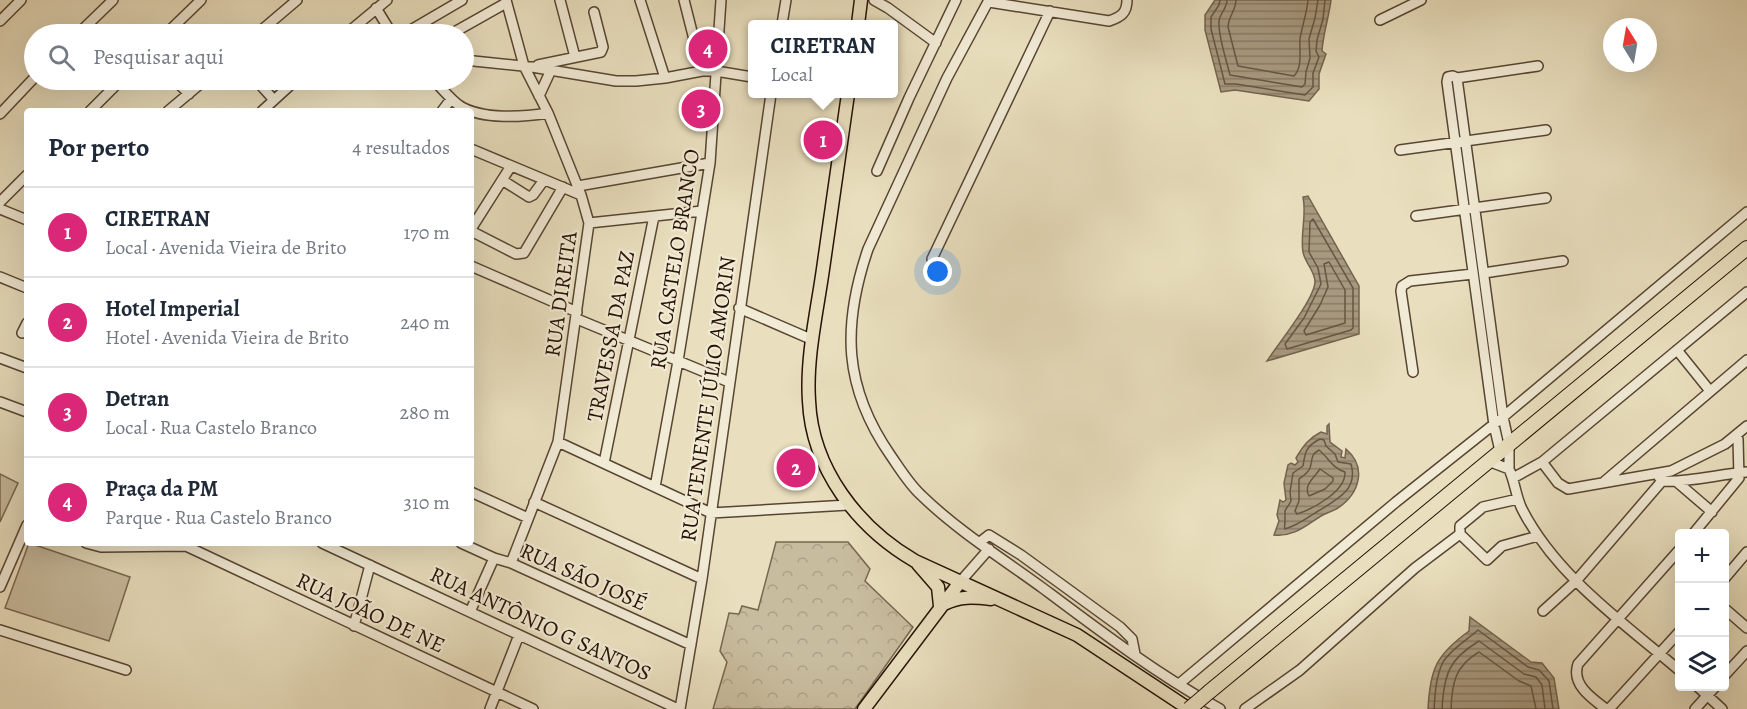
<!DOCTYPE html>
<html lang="pt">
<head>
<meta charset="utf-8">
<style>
	:root { --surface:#fff; --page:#f6f6f7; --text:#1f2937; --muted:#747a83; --line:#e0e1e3; --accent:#db2777 }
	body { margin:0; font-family:Alegreya,serif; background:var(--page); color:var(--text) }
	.controls { position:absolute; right:18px; bottom:18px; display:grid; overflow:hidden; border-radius:6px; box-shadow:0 6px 24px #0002 }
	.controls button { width:54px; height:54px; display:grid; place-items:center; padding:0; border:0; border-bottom:2px solid var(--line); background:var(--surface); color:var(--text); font:30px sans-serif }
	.compass { position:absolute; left:1603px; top:18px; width:54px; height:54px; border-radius:50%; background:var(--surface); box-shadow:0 6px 24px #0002; rotate:349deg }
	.you { position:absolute; left:938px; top:272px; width:21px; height:21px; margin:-15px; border:4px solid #fff; border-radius:50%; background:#1a73e8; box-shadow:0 0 0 9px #1a73e833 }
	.badge { display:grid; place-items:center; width:39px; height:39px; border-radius:50%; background:var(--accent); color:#fff; font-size:20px; font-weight:700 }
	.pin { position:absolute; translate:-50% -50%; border:3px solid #fff; box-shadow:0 2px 6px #0006 }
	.popup { position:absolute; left:748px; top:20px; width:150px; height:78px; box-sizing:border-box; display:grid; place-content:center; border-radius:6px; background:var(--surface); filter:drop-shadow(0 2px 4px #0005); font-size:20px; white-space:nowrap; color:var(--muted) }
	.popup b { font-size:22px; color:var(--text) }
	.popup::after { content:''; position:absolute; left:50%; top:100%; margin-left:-12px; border:12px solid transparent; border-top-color:var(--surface) }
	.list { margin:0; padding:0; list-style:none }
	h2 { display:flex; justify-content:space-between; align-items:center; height:78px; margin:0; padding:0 24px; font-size:26px }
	h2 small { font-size:20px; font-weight:400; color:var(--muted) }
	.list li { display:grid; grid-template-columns:39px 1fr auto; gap:18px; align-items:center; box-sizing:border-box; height:90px; padding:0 24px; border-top:2px solid var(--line) }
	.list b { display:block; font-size:22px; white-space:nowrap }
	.list p { margin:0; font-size:20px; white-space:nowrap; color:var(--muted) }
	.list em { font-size:20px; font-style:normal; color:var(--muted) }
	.icon { flex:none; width:33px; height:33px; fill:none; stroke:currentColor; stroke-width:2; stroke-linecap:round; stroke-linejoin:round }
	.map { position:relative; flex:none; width:1747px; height:709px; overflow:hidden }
	.search { position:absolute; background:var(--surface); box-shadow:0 6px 24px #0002; left:24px; top:24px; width:450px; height:66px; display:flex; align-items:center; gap:15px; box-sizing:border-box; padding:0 21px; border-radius:33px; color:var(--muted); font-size:22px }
	.panel { position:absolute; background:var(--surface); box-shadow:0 6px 24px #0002; left:24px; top:108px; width:450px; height:438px; border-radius:6px }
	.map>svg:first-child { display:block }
	.grass { fill:#c8bc9e; stroke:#776751; stroke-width:1.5 }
	.forest { fill:url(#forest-crowns); stroke:#776751; stroke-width:1.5 }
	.park { fill:url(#park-dots); stroke:#776751; stroke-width:1.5 }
	.water { fill:url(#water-rules); stroke:#73634e; stroke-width:1.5 }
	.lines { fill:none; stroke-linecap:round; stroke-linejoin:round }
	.shore { stroke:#665642; stroke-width:1.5 }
	.minor-casing { stroke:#574532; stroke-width:12 }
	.major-casing { stroke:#261204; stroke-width:15 }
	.highway-casing { stroke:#261204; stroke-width:16 }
	.minor { stroke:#f1ead5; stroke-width:9 }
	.major { stroke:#e9dfbe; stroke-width:12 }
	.highway { stroke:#e9dfbe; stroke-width:14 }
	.highway-bridge-casing { stroke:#261204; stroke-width:16; stroke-linecap:butt }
	.highway-bridge { stroke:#e9dfbe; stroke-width:14 }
	.labels { text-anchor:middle; stroke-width:4.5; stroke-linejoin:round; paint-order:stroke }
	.street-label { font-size:22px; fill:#261204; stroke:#f1ead5 }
</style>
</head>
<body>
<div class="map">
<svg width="1747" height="709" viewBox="0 0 1747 709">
	<defs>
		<pattern id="forest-crowns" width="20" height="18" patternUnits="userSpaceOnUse" patternTransform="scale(1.5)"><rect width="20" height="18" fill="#c8bc9e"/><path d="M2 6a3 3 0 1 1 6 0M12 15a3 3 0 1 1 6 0" fill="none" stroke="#aca186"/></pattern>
		<pattern id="park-dots" width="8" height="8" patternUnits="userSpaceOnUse" patternTransform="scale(1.5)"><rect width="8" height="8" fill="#c8bc9e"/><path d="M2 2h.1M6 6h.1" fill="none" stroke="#aca186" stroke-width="1.8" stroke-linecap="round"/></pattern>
		<pattern id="water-rules" width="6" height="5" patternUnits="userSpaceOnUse" patternTransform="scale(1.5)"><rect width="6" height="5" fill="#a7997f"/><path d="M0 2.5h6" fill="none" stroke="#887b66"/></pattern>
	</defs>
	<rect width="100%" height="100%" fill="#e9dfbe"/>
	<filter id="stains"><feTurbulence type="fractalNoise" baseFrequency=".00333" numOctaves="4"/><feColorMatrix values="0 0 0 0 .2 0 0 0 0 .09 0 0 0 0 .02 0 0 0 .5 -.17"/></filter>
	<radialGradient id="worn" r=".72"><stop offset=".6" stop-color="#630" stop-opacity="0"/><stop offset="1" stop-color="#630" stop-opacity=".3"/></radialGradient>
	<path class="grass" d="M0,474L18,483L0,522Z
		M29,543L130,577L109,641L5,608Z"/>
	<path class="forest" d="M776,542H848L870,569L865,581L913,627L855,709H713L727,662L720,651L729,613L739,614L742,606L758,610Z"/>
	<path class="park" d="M717,31L714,66L705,67L698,32Z"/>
	<path class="water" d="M1215,0H1331C1329,17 1323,34 1322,51L1326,54L1319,74V89L1309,101L1235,90L1221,92L1205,30V15Z
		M1308,196L1359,286V334L1267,361C1278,344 1314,300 1315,282C1315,271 1305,263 1303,252C1300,234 1307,215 1303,197Z
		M1329,424L1330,442L1342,451L1341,457L1345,458L1346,449C1367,467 1360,493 1338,508C1333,511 1326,513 1321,516C1305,526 1294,537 1274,535L1279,521L1277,515L1280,500L1283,502L1286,500L1284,483L1288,465L1291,463L1295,465L1298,462L1296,458C1303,446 1309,438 1321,432L1327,434V426Z
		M1470,617L1531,662L1542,663L1554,678L1559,709H1428C1430,669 1436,655 1469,631Z"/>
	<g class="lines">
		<path class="shore" d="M1220,0L1219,5L1211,17V29L1225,84H1236L1305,95L1313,87V73L1319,57L1316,51L1317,40L1323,19L1325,0
			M1227,0C1227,9 1219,14 1219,22C1218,36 1227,62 1230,75L1302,87L1305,84L1306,72L1310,58L1309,39L1315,18L1318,0
			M1236,0C1236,10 1228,17 1228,27L1238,66L1294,76C1303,66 1299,52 1300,39C1302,26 1307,13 1308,0
			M1313,219L1353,288V328L1351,330L1287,349L1285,344L1304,318L1321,284L1318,268L1309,252L1310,222Z
			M1329,262L1345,290V323L1306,335L1304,331L1320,305L1328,287L1324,264Z
			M1320,439L1324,440L1326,446L1335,454L1338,462L1351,464C1359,491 1334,501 1315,513C1306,519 1296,526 1285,529C1284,527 1285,524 1285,521C1285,505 1284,514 1291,501L1290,492L1293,473L1303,466C1305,452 1306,446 1320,439Z
			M1319,450C1329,458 1332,468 1345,472C1346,491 1313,509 1297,514L1295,511L1299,501V479C1303,476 1308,473 1310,468C1313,459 1310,455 1319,450Z
			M1320,469L1333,478V481L1325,489L1309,496C1303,485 1314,478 1320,469Z
			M1434,709C1435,694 1436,676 1443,662C1451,649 1467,640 1478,630L1528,667L1539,670L1549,681L1553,709
			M1442,709C1444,674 1449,659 1479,641L1524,674L1536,677L1542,685L1545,709
			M1451,709C1452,683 1455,666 1479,652L1519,681L1531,686L1536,709"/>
		<g class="minor-casing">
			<path id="minor" d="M506,0L524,66L548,113L581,195L589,223L558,442L511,563
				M560,0L575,57
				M640,0L665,78
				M684,0L702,71
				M874,0L888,8L936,43
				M989,0L947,78L868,249C842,326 843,387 891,456C900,469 909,484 921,495C958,531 1003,559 1044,589C1100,631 1158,675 1220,709
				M989,2L1109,21C1121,17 1127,13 1127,0
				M376,8L392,34
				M1380,20L1421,0
				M0,21L21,0
				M782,24L786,0
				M78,34L113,0
				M166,34L201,0
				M257,34L297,0
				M346,34L387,0
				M404,34L462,0
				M451,34L506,3
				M464,60L532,67L616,81H636L665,78L702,71H716L752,77
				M538,65L601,52L603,47L594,12
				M1457,78L1503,417L1509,444V469
				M175,80L189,94
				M256,80L274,100
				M433,80C442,88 450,99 460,106C483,120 523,117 548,113
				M539,96L551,70
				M90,111L121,80
				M168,111L205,80
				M262,111L296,80
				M442,111L451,99
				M0,114L34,78
				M471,149L581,195
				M1400,150L1546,130
				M877,171L909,98L956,0
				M502,180L529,197L533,195L544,180
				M578,186L710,163
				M0,202L27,175
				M0,209L27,220
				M1416,216L1546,198
				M589,223L702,211
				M471,229L511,166
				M471,231L516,254L524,253L563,187
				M932,259L1050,11
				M471,266L577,312
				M1484,273L1563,261
				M0,277L27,288
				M739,308L813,340
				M577,319L729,382
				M22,333L27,323
				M1677,350L1710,391
				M0,358L27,368
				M1413,372L1401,291L1402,286L1410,281L1473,274
				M0,402L27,412
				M558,442L711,513L848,505
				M1500,451L1494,425L1447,82L1448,77L1453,76L1457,78L1538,66
				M1488,461L1509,469C1515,482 1516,497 1522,509C1556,576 1624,623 1680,671
				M1542,462L1558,483L1568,489L1671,471L1725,444L1747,426
				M604,463L654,216
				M1659,477L1662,481C1688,483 1719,474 1747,472
				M1513,478L1542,462L1747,292
				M1605,481L1747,360
				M1677,482L1712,512
				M655,487L678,361L710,163L721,0
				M471,492L528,518
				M534,502L702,579
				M1460,534L1487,560L1502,546L1538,536
				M1693,534L1739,478L1738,439
				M980,542L989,535L1021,555L1120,627L1132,639L1135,654
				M86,543L101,547L186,546L533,709
				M322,543L678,709
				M461,543L494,558L511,563L691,645
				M1724,579L1747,552
				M960,582L989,549
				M0,587L27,525
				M1724,608L1747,628
				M1543,611L1576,581L1662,481
				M470,612L494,558
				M354,626L370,565
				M0,630L126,670
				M1724,676L1747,651
				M1179,684L1396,502L1503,417L1747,212
				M1697,686L1722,709
				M490,709L519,635
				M680,709L702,579L771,94
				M1245,709L1300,670L1415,568L1460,534V526L1483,507L1518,499
				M1606,709C1591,698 1571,684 1578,664L1680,549
				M1609,709L1680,631
				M1695,709L1716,686"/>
		</g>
		<g class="major-casing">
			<path id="major" d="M858,24L861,0
				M848,94C840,152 831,211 823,269C817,312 806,358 809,401C812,469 858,528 915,561L1077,635L1189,709
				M918,564L938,587L940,606
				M944,604C960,596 973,597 991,599
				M864,709L960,582"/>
		</g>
		<g class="highway-casing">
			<path id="highway" d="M1209,692L1747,248"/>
		</g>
		<use href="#minor" class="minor"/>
		<use href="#major" class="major"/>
		<use href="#highway" class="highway"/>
		<g class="highway-bridge-casing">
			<path id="highway-bridge" d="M1189,709L1209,692"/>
		</g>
		<use href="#highway-bridge" class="highway-bridge"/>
	</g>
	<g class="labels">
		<g class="street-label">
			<text transform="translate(674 259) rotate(-81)" y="8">RUA CASTELO BRANCO</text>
			<text transform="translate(560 294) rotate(-82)" y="8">RUA DIREITA</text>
			<text transform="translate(610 336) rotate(-79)" y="8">TRAVESSA DA PAZ</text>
			<text transform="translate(707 399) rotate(-82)" y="8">RUA TENENTE JÚLIO AMORIN</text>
			<text transform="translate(584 576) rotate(24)" y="8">RUA SÃO JOSÉ</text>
			<text transform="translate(371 612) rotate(25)" y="8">RUA JOÃO DE NE</text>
			<text transform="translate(541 623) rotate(25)" y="8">RUA ANTÔNIO G SANTOS</text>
		</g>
	</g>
	<rect width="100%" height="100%" filter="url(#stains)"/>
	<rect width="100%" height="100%" fill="url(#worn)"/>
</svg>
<div class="controls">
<button>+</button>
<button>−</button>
<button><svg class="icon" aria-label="layers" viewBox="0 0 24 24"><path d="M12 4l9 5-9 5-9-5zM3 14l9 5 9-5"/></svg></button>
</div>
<svg class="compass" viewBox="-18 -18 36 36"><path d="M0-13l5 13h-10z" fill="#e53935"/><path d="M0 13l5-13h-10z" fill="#747a83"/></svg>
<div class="you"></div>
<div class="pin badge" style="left:823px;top:140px">1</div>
<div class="popup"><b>CIRETRAN</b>Local</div>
<div class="pin badge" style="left:796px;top:468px">2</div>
<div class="pin badge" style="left:701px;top:109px">3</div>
<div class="pin badge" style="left:708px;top:49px">4</div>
<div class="search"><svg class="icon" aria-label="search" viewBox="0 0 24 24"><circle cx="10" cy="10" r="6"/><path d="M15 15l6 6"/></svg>Pesquisar aqui</div>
<section class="panel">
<h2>Por perto<small>4 resultados</small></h2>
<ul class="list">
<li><span class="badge">1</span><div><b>CIRETRAN</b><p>Local · Avenida Vieira de Brito</p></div><em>170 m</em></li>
<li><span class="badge">2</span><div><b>Hotel Imperial</b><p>Hotel · Avenida Vieira de Brito</p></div><em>240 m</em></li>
<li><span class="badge">3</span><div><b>Detran</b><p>Local · Rua Castelo Branco</p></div><em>280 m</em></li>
<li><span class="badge">4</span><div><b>Praça da PM</b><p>Parque · Rua Castelo Branco</p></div><em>310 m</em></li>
</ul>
</section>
</div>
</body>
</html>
